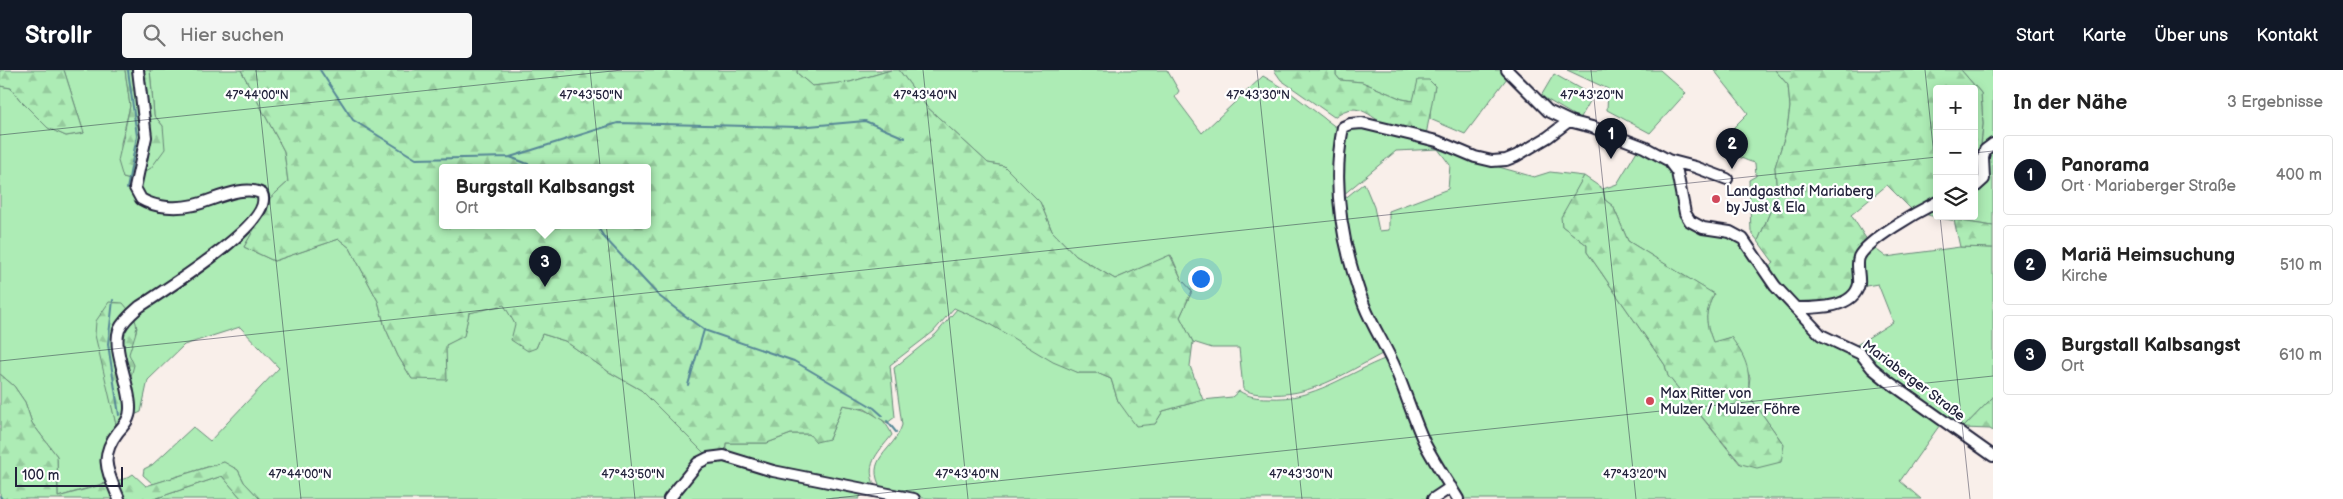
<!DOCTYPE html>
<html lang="de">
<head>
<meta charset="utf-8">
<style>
	:root { --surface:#fff; --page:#f6f6f6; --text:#222; --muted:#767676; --line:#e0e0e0; --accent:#111827 }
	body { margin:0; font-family:"Balsamiq Sans",sans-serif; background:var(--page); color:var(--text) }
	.controls { position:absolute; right:15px; top:15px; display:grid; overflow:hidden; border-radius:5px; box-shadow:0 2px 12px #0003 }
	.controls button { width:45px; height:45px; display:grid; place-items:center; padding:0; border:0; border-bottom:1px solid var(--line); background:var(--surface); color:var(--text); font:25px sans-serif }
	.scale { position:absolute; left:15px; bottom:12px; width:108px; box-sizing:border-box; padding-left:5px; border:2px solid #22223b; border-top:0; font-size:14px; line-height:18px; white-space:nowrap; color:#22223b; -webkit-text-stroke:4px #fff; paint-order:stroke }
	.you { position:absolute; left:1200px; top:208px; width:18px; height:18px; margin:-12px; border:4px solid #fff; border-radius:50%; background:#1a73e8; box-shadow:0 0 0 8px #1a73e833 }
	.badge { display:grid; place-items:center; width:32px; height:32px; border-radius:50%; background:var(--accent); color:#fff; font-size:16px; font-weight:700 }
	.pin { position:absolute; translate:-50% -41px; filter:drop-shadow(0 1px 2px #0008) }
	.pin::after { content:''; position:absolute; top:26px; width:18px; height:15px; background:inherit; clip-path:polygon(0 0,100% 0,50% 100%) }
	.popup { position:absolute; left:439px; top:94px; width:212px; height:65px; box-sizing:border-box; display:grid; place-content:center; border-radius:5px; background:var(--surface); filter:drop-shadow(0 1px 4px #0005); font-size:16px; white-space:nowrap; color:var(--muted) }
	.popup b { font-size:19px; color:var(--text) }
	.popup::after { content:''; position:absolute; left:50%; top:100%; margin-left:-10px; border:10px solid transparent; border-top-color:var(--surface) }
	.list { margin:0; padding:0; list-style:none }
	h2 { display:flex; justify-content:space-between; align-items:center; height:65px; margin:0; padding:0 20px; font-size:21px }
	h2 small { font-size:16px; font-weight:400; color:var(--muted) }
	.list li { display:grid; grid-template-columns:32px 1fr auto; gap:15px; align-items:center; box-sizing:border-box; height:80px; margin:0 10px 10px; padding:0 10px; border:1px solid var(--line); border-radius:5px }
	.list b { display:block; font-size:19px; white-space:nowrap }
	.list p { margin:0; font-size:16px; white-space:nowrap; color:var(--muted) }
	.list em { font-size:16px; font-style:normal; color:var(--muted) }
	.icon { flex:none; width:28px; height:28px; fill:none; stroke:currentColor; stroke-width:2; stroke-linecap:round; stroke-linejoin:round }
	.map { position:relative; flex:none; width:1993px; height:429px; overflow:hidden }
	header { display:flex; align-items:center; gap:30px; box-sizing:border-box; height:70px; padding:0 25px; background:var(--accent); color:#fff }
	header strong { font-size:24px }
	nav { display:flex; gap:28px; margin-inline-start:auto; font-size:18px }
	.search { width:350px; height:45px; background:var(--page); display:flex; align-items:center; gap:12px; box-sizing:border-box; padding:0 18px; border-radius:5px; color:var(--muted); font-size:19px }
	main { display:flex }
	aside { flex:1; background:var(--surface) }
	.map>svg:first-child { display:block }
	.grass { fill:#adecb5; stroke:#688778 }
	.forest { fill:url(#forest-firs); stroke:#688778; fill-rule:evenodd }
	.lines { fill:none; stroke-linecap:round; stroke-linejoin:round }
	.stream { stroke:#578796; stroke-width:2 }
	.minor-casing { stroke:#22223b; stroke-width:14 }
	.minor { stroke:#fff; stroke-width:10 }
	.ticks { fill:none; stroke:#22223b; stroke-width:1; stroke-opacity:0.45 }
	.poi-dot { fill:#d1495b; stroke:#fff; stroke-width:2 }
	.labels { text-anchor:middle; stroke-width:4.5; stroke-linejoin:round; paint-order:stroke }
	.poi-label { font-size:14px; fill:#22223b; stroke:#fff; text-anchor:start }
	.street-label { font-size:14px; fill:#22223b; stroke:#fff }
	.ticks-label { font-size:12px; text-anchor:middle; fill:#22223b; stroke:#fff; stroke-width:4.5; stroke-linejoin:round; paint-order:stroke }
</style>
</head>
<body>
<header>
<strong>Strollr</strong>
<div class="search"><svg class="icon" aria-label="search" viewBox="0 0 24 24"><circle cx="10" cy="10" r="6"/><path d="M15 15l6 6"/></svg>Hier suchen</div>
<nav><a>Start</a><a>Karte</a><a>Über uns</a><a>Kontakt</a></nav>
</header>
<main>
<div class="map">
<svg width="1993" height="429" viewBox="0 0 1993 429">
	<defs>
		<pattern id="forest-firs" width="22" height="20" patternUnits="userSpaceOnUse" patternTransform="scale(1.25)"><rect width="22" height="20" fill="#adecb5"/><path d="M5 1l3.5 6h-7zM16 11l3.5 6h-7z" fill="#95ca9d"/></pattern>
	</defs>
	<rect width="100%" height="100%" fill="#f9efea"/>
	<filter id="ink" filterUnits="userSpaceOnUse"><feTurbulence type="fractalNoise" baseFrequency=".02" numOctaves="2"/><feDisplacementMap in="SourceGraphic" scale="10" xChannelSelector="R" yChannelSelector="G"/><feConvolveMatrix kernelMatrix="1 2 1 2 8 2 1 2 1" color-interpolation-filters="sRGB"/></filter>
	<g filter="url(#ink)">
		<path class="grass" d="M64,0H125L130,36L121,73L123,108L131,110L133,118L155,137L251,123L263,130L239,162L138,235L110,327L117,359C104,379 98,389 105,413L58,427L57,386L32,353L25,332L14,316L0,304V16L11,18L20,30L48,58L66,66L84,63Z
			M150,0H241L284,81L288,112L266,132L263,122L194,133L166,135L139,124L141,104L163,56L154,45Z
			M797,0H891L850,12L812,16L797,3Z
			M899,0H1167L1179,21L1175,27L1202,63L1263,6L1287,20L1337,58L1336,117L1362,237L1382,284C1343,304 1310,328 1265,324C1256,324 1250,323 1243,319L1239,278H1212L1193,272L1180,247L1192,221L1182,210L1171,185L1115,209L1076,186L1052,161L1040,132L1004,96L988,93L926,36Z
			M1336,0H1500L1507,8L1465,64L1430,49L1431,32L1435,16L1414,31L1402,29L1362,12L1340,10L1336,5Z
			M1567,0H1660L1686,23L1650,63L1607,40L1608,19Z
			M1714,0H1775L1788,15L1790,37L1787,59L1775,97L1777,125L1758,171L1751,162L1749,110L1756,106L1755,93C1733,87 1730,80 1732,59L1748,43Z
			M1961,0H1993V71L1981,78L1983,54L1981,23Z
			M1554,4L1593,26L1580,49L1541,26Z
			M1362,57L1404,67L1477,93L1495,94L1499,97L1534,107L1550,102L1584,106L1562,147V156L1587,175V182L1665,295L1668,306L1740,394L1784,375L1748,324L1750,307L1731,267L1713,273C1705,251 1704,245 1713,224L1628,171L1613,136L1605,130L1603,119L1617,114L1638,79L1667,94L1674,103L1695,159C1707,166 1725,166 1740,171L1805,254L1852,282L1942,352L1900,411L1921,429H1462L1428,371L1367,235L1351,186L1343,130L1364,113L1374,137L1379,161L1389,160V141L1448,119L1450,95L1438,79L1396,81L1343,125L1342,77L1347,60Z
			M1993,77V156C1970,152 1944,151 1922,143L1937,136V146H1974V121C1993,115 1985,99 1988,81Z
			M259,151L244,177L274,191L339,169L350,178L378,231L385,257L398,286L412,309L446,275L464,265L469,243L505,234L515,254L536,278L542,264L565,271L609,302L641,320L707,386L666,429H260L244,412L238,400L223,392L153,414L143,405L144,399L152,395L193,357L210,371L279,298L240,257L184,275L148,310L141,342L132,346L128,284L137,258L133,245L254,153Z
			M1873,177L1886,187L1960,177L1993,178V327L1963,358L1891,309L1855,276L1893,252L1878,214L1860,217L1862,188Z
			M957,239L986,252L1079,303H1097L1111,309L1118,331L1155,354L1163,341L1203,330L1232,327L1239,321C1249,327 1257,328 1269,328C1314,331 1347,303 1387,288L1447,417L1429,429H956L921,428L882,420C863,388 894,382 902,355L894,298L936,264Z
			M843,335C865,339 883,343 892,365C877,384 863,395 877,420L773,400L725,384L726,373H767L791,364H810L829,369Z
			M724,388L863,421L859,429H672L699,394Z
			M222,406L242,429H154Z"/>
		<path class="forest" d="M0,0H64L84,63L66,66L48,58L20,30L11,18L0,16Z
			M125,0H150L154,45L163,56L165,79L151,98L131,110L123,108L118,91L130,36Z
			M241,0H797V3L812,16L850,12L891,0H899L926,36L988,93L1004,96L1040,132L1052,161L1076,186L1115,209L1170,185L1182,210L1192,221L1180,247L1193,272L1190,296L1203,330L1163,341L1155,354L1136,356L1118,331L1111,309L1097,303H1079L1053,292L986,252L954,238L933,262L890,295L895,347L887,353L865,339L843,335L829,369L816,372L809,364H791L767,373H726L725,384L707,386L641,320L609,302L565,271L542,264L536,278L528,281L511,270L515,254L504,235L469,243L464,266L446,275L447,310L412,309L398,286L385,257L378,231L350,178L339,169L274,191L244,177L259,151L266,132L288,112L284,81ZM442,98H648V156H442Z
			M1274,0H1336V5L1340,10L1362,12L1402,29L1413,31L1418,10H1429L1435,16L1426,65C1416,63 1404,63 1394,59C1370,50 1361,27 1334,47L1281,10Z
			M1775,0H1961L1981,23L1983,54L1980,84L1982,107L1974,114V19H1937V130L1913,141L1887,115L1851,145L1869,173L1852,222C1841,228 1832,231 1819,233C1787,236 1785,222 1767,199L1774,193L1758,171L1777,125L1775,97L1787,59L1790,37L1788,15Z
			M1584,106L1603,119L1605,130L1613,136L1628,171L1714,224C1704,245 1705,251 1713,272L1731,267C1745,287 1751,298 1748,324L1784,375L1781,392L1757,398L1741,394L1668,306L1665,295L1587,182V175L1562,156L1561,147Z
			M1954,150L1993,156V178L1960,177Z
			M109,232L123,233C143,257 137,256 129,284L134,295L129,314L132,342L117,359L95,265L96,251Z
			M0,304L14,316L25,332L32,353L57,386L58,427L127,408L133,404L146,416L224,392L238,400L244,412L260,429H242L222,406L154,429H0Z
			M1993,327V361L1990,359L1963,358Z"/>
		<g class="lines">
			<path class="stream" d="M320,0L353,50L416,89L510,87L538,98
				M510,87L618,53L798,57L865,51L905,68
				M127,119L137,66L128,0
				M597,156L604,167L659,226L704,260L794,291L874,338L883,346
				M113,230L108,274L119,345
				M688,315L704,260
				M887,351L896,362
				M0,426L2,429"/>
			<g class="minor-casing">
				<path id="minor" d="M1507,0L1548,41L1569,51L1592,57L1644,77L1668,90L1677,102L1685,143L1690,151L1703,158L1730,162L1743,169L1775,216L1821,265L1861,284L1872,298L1889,312L1993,386
					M1668,90L1695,97L1727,109
					M1974,118L1984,109L1983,87L1985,80L1993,74
					M1796,238C1815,238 1854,239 1859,214C1860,206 1856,195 1859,187C1867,170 1919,141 1937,132
					M119,429C108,402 98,388 118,362C124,355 130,349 130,339C131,316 112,281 119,260C123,251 132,243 139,237C161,222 276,152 262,124C245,113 212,131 194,135C177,139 156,138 141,129L135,118L146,67L138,0
					M669,429L698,393L708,388L724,386L773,401L914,429
					M1433,429L1451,417
					M1458,429C1447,411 1435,393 1425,374C1414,350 1406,324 1396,300C1387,278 1373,258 1364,235C1343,179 1331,116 1343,57L1350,54L1362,53L1437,71L1475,87L1492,91L1506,90L1516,86L1548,67L1569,51"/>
			</g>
			<use href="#minor" class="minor"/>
		</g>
	</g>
	<path class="ticks" d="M256,0L301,429M590,0L635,429M923,0L968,429M1257,0L1302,429M1591,0L1636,429M1925,0L1937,115M0,65L622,0M1974,83L1993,81M1940,146L1970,429M0,291L1937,87M826,429L1993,306"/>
	<g class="poi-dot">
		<circle cx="1716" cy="129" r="5"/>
		<circle cx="1650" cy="331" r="5"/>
	</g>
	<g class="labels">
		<g class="poi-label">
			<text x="1726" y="126">Landgasthof Mariaberg<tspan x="1726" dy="16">by Just &amp; Ela</tspan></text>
			<text x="1660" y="328">Max Ritter von<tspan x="1660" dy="16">Mulzer / Mulzer Föhre</tspan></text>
		</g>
		<g class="street-label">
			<text transform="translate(1914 310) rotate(37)" y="5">Mariaberger Straße</text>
		</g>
	</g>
	<g class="ticks-label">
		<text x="257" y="29">47°44'00"N</text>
		<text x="591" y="29">47°43'50"N</text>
		<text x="925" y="29">47°43'40"N</text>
		<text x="1258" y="29">47°43'30"N</text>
		<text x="1592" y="29">47°43'20"N</text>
		<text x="300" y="408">47°44'00"N</text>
		<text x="633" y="408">47°43'50"N</text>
		<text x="967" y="408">47°43'40"N</text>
		<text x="1301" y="408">47°43'30"N</text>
		<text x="1635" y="408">47°43'20"N</text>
	</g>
</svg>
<div class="controls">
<button>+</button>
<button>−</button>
<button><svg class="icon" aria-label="layers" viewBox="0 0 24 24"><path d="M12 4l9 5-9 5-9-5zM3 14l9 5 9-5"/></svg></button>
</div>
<div class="scale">100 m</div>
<div class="you"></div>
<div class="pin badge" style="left:1611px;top:89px">1</div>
<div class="pin badge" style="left:1732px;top:99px">2</div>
<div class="pin badge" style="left:545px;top:217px">3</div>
<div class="popup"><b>Burgstall Kalbsangst</b>Ort</div>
</div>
<aside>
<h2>In der Nähe<small>3 Ergebnisse</small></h2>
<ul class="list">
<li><span class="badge">1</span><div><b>Panorama</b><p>Ort · Mariaberger Straße</p></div><em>400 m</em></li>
<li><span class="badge">2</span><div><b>Mariä Heimsuchung</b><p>Kirche</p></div><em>510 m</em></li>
<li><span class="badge">3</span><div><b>Burgstall Kalbsangst</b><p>Ort</p></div><em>610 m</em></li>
</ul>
</aside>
</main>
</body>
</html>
